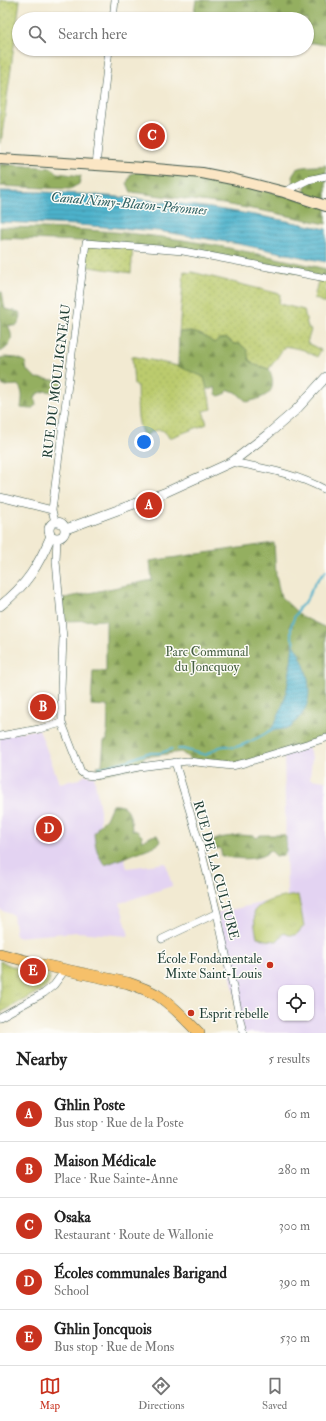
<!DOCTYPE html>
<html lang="en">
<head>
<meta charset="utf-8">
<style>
	:root { --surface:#fff; --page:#f6f6f6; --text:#222; --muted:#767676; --line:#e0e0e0; --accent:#c8321e }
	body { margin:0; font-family:"IM FELL Double Pica",serif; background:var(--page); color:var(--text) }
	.controls { position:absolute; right:12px; bottom:12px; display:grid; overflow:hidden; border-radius:8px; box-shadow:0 1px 3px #0004 }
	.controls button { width:36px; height:36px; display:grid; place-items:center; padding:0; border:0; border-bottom:1px solid var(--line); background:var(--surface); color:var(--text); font:20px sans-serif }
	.you { position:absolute; left:144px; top:442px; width:14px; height:14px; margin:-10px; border:3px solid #fff; border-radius:50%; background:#1a73e8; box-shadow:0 0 0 6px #1a73e833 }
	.badge { display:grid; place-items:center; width:26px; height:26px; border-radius:50%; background:var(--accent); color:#fff; font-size:13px; font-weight:700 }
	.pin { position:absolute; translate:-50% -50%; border:2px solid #fff; box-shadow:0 1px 4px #0006 }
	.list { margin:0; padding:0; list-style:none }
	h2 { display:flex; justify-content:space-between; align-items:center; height:52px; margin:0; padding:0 16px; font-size:17px }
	h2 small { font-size:13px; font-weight:400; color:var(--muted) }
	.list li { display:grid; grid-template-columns:26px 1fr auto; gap:12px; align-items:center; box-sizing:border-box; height:56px; padding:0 16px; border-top:1px solid var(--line) }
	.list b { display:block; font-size:15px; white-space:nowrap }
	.list p { margin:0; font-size:13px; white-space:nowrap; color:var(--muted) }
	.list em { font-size:13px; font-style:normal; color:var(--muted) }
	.icon { flex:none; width:22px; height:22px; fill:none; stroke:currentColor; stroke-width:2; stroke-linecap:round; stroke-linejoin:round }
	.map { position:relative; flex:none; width:326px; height:1033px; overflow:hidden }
	.search { position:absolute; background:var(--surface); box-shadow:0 1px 3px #0004; left:12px; right:12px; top:12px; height:44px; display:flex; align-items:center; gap:10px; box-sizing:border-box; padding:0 14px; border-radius:22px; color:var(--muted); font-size:15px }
	.sheet { height:332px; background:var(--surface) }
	nav { display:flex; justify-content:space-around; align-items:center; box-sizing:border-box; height:56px; border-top:1px solid var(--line); background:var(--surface); font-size:11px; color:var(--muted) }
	nav a { display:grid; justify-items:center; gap:2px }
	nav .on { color:var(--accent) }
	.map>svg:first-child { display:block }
	.built { fill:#e3d3f2; fill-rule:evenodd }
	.grass { fill:url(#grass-dots); stroke:#6d8450 }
	.forest { fill:url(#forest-firs); stroke:#5a764a }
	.park { fill:url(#park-tufts); stroke:#6d8450 }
	.water { fill:url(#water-rules); stroke:#367880 }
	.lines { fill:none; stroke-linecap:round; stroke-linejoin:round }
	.stream { stroke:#4db2cc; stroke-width:2 }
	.minor-casing { stroke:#3f574c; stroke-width:8 }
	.tertiary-casing { stroke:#3f574c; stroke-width:10 }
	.secondary-casing { stroke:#3f574c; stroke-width:12 }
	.primary-casing { stroke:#3f574c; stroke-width:12 }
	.minor { stroke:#fff; stroke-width:7 }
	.tertiary { stroke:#fff; stroke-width:9 }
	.secondary { stroke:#fbe6c4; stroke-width:10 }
	.primary { stroke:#f6c06b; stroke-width:11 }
	.poi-dot { fill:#c8321e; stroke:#fdfcf7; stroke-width:1.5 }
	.labels { text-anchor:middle; stroke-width:3; stroke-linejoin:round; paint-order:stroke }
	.street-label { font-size:13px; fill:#1f3d34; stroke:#fdfcf7 }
	.park-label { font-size:13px; fill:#466042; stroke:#fdfcf7 }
	.poi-label { font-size:13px; fill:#1f3d34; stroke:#fdfcf7; text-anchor:end }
	.water-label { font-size:14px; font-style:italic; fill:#2d6062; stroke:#fdfcf7 }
</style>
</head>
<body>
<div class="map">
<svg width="326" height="1033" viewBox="0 0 326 1033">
	<defs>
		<pattern id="grass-dots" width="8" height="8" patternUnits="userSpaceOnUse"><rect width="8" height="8" fill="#bbcb6d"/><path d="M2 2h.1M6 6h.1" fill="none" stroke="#a0af5f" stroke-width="1.8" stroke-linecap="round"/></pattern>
		<pattern id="forest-firs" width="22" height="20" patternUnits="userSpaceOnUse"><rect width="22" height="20" fill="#94af60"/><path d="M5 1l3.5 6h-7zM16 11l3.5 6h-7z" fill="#789050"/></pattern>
		<pattern id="park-tufts" width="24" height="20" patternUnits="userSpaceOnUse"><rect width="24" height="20" fill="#bbcb6d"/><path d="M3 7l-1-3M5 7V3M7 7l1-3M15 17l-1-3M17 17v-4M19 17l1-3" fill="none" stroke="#a0af5f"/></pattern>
		<pattern id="water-rules" width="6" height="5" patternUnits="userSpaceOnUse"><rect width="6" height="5" fill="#4db2cc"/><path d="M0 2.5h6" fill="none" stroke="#3f92a6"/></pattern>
	</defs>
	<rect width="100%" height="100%" fill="#fdfcf7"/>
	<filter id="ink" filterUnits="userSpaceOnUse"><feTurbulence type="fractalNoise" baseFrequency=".025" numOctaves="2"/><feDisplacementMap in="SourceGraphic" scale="8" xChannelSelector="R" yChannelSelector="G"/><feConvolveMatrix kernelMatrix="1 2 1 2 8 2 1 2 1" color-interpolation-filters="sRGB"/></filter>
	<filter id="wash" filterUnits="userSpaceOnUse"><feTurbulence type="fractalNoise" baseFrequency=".012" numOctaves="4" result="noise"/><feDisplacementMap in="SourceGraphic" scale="16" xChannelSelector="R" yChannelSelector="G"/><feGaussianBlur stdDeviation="0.9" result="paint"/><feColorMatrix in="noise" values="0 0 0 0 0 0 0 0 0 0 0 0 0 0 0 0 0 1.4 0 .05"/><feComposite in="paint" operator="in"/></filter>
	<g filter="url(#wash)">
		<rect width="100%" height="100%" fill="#f2ead2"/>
		<path class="built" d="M39,729L59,783L80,779L85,775L94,776L100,810V824L94,833L105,865L124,857L127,868L166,863L172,886L120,903L129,936L77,932L16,937L13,915L0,910V736Z
			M308,747L312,757L310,779L326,781V1033H243L217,913L287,897L284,755ZM281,988H311V1018H281Z"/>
		<path class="grass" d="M0,0H20L1,143H0Z
			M86,243L133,246L131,273L83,266Z
			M184,271L189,273L192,272L280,294L279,304L304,310L308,328L311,330L307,343L321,350L317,357L304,350L285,346L269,369L255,365L249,360L246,349L240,344H234L227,338L214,343C202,334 195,331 179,332Z
			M319,277L326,278V304L314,298Z
			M132,356L178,366L204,377L212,409L203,411L207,424L169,438C162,424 155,431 144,436C135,421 138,401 137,385H134Z"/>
		<path class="forest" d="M196,0H326V45L307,42V19H193Z
			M0,164L52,168L58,173L81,176L79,184L70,189L0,186Z
			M326,165V200L305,193V188L308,181L295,187L292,177L296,169C306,165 316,167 326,165Z
			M144,168L202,173L326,206V224L275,213L224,204L131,192L127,183L131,174Z
			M0,227C54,228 108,230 161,237C217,244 272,257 326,269V278L183,251L86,243L82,241L0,238Z
			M0,292H2L5,309L19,312L21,317L19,323L15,326L8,325C14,338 12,346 0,352Z
			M179,332C195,331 202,334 214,343L219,339L227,338L234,344H240L247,350L249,360L255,365L269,369C279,392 267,397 247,402L236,392L229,390L225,394L219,396L216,394L215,387L212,389H207L204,377L178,366Z
			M5,357L17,358L25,361L27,371L31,373L36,378L63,381L61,393L45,391L37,394L35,398L36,405L31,409L21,408C22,399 24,392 18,385L3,386L1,382L0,383V358Z
			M274,543L276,576L281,597L301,616L326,628V738L244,763L193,761L181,752L144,757L139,767L98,775L97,766L102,765L104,741H107L108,706L91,705L93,671H106V620L62,621L60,599L152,580L150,561Z
			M112,805C129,803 131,816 132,830L137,831L142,836L141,842L152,836L157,835L160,841L157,845L105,865C97,855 95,846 94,833L100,824L106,819Z
			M238,835L254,836L257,838L260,835H283L286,837V851L283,855L276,856L271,851H268L266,854C254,861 235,859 222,856L220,848L212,849L209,846C215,835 228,838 238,835Z"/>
		<path class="park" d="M298,895L304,926L296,935H289L284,933L277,941L266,940L257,937L255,927L254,911C264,899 283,897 298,895Z
			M0,961L37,977L40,971C53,974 52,982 43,989L0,1013Z"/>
		<path class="water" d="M0,191C109,192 219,206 326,229V262L239,244L159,231L79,225L0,222Z
			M293,642C304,661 316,689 304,711C301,717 295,722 290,728L270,731C288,704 290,673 293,642Z"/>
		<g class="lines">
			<path class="stream" d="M294,644L291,634V626L294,618L299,608L306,601L315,583L326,571
				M178,749H183L206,755C212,751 219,745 227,746C231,747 232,748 236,747C249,743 260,737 271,730
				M99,768L130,760L147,753H161L172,749"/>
		</g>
	</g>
	<g filter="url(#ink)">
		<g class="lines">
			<g class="minor-casing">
				<path id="minor" d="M113,19L115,0
					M96,165L109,49
					M284,192L308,180L326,176
					M232,462C267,469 294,473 326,490
					M0,497L52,510
					M55,522L52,510L86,243L183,251L326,278
					M57,538L56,561L63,638L61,689L62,723L81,772L85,775L94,776L139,767L187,761L232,766L244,763L326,738
					M0,736L39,729L62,723
					M175,762L199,842L217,913L243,1033
					M162,939L217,913
					M0,1017L44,993L54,985L65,970"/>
			</g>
			<g class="tertiary-casing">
				<path id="tertiary" d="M49 530a8 8 0 1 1 16 0a8 8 0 1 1-16 0Z
					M66,529L164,493L232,462L267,435L296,410L326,377
					M0,606C27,585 38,566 51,536"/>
			</g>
			<g class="secondary-casing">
				<path id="secondary" d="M0,159L144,168L202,173L232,179L284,192L326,206"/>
			</g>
			<g class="primary-casing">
				<path id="primary" d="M0,954L38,964L128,983C137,986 148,990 157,995C173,1005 186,1020 199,1033"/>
			</g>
			<use href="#minor" class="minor"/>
			<use href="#tertiary" class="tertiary"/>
			<use href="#secondary" class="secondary"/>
			<use href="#primary" class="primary"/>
		</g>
	</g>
	<g class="poi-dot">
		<circle cx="270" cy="965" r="4"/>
		<circle cx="191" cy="1013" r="4"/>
	</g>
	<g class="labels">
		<g class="street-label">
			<text transform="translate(56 381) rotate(-83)" y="5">RUE DU MOULIGNEAU</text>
			<text transform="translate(217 870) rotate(75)" y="5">RUE DE LA CULTURE</text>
		</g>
		<g class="park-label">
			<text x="207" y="656">Parc Communal<tspan x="207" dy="15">du Joncquoy</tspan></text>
		</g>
		<g class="poi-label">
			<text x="262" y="963">École Fondamentale<tspan x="262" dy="15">Mixte Saint-Louis</tspan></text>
			<text x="199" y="1018" text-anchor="start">Esprit rebelle</text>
		</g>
		<g class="water-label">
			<text transform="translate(129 203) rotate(5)" y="5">Canal Nimy-Blaton-Péronnes</text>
		</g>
	</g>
</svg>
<div class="controls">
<button><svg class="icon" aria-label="locate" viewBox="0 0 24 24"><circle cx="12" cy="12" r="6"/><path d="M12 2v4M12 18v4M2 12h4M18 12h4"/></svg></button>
</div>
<div class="you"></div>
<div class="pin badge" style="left:149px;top:505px">A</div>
<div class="pin badge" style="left:43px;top:707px">B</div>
<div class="pin badge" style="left:152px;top:136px">C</div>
<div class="pin badge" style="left:49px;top:829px">D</div>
<div class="pin badge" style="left:33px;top:971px">E</div>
<div class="search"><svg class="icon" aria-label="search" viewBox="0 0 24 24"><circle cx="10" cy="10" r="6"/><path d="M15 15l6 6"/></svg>Search here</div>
</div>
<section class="sheet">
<h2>Nearby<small>5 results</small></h2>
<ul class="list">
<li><span class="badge">A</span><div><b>Ghlin Poste</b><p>Bus stop · Rue de la Poste</p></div><em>60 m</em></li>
<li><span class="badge">B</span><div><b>Maison Médicale</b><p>Place · Rue Sainte-Anne</p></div><em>280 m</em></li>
<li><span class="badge">C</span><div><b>Osaka</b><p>Restaurant · Route de Wallonie</p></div><em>300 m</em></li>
<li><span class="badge">D</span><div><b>Écoles communales Barigand</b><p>School</p></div><em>390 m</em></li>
<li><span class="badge">E</span><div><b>Ghlin Joncquois</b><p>Bus stop · Rue de Mons</p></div><em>530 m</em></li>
</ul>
</section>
<nav>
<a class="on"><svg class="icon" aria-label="map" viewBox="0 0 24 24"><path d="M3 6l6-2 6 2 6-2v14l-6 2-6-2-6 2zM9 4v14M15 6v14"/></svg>Map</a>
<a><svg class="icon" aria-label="directions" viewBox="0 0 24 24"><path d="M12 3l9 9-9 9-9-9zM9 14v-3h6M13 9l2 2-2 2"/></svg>Directions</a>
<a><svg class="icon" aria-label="saved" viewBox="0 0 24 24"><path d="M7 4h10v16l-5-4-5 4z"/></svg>Saved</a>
</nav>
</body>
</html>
